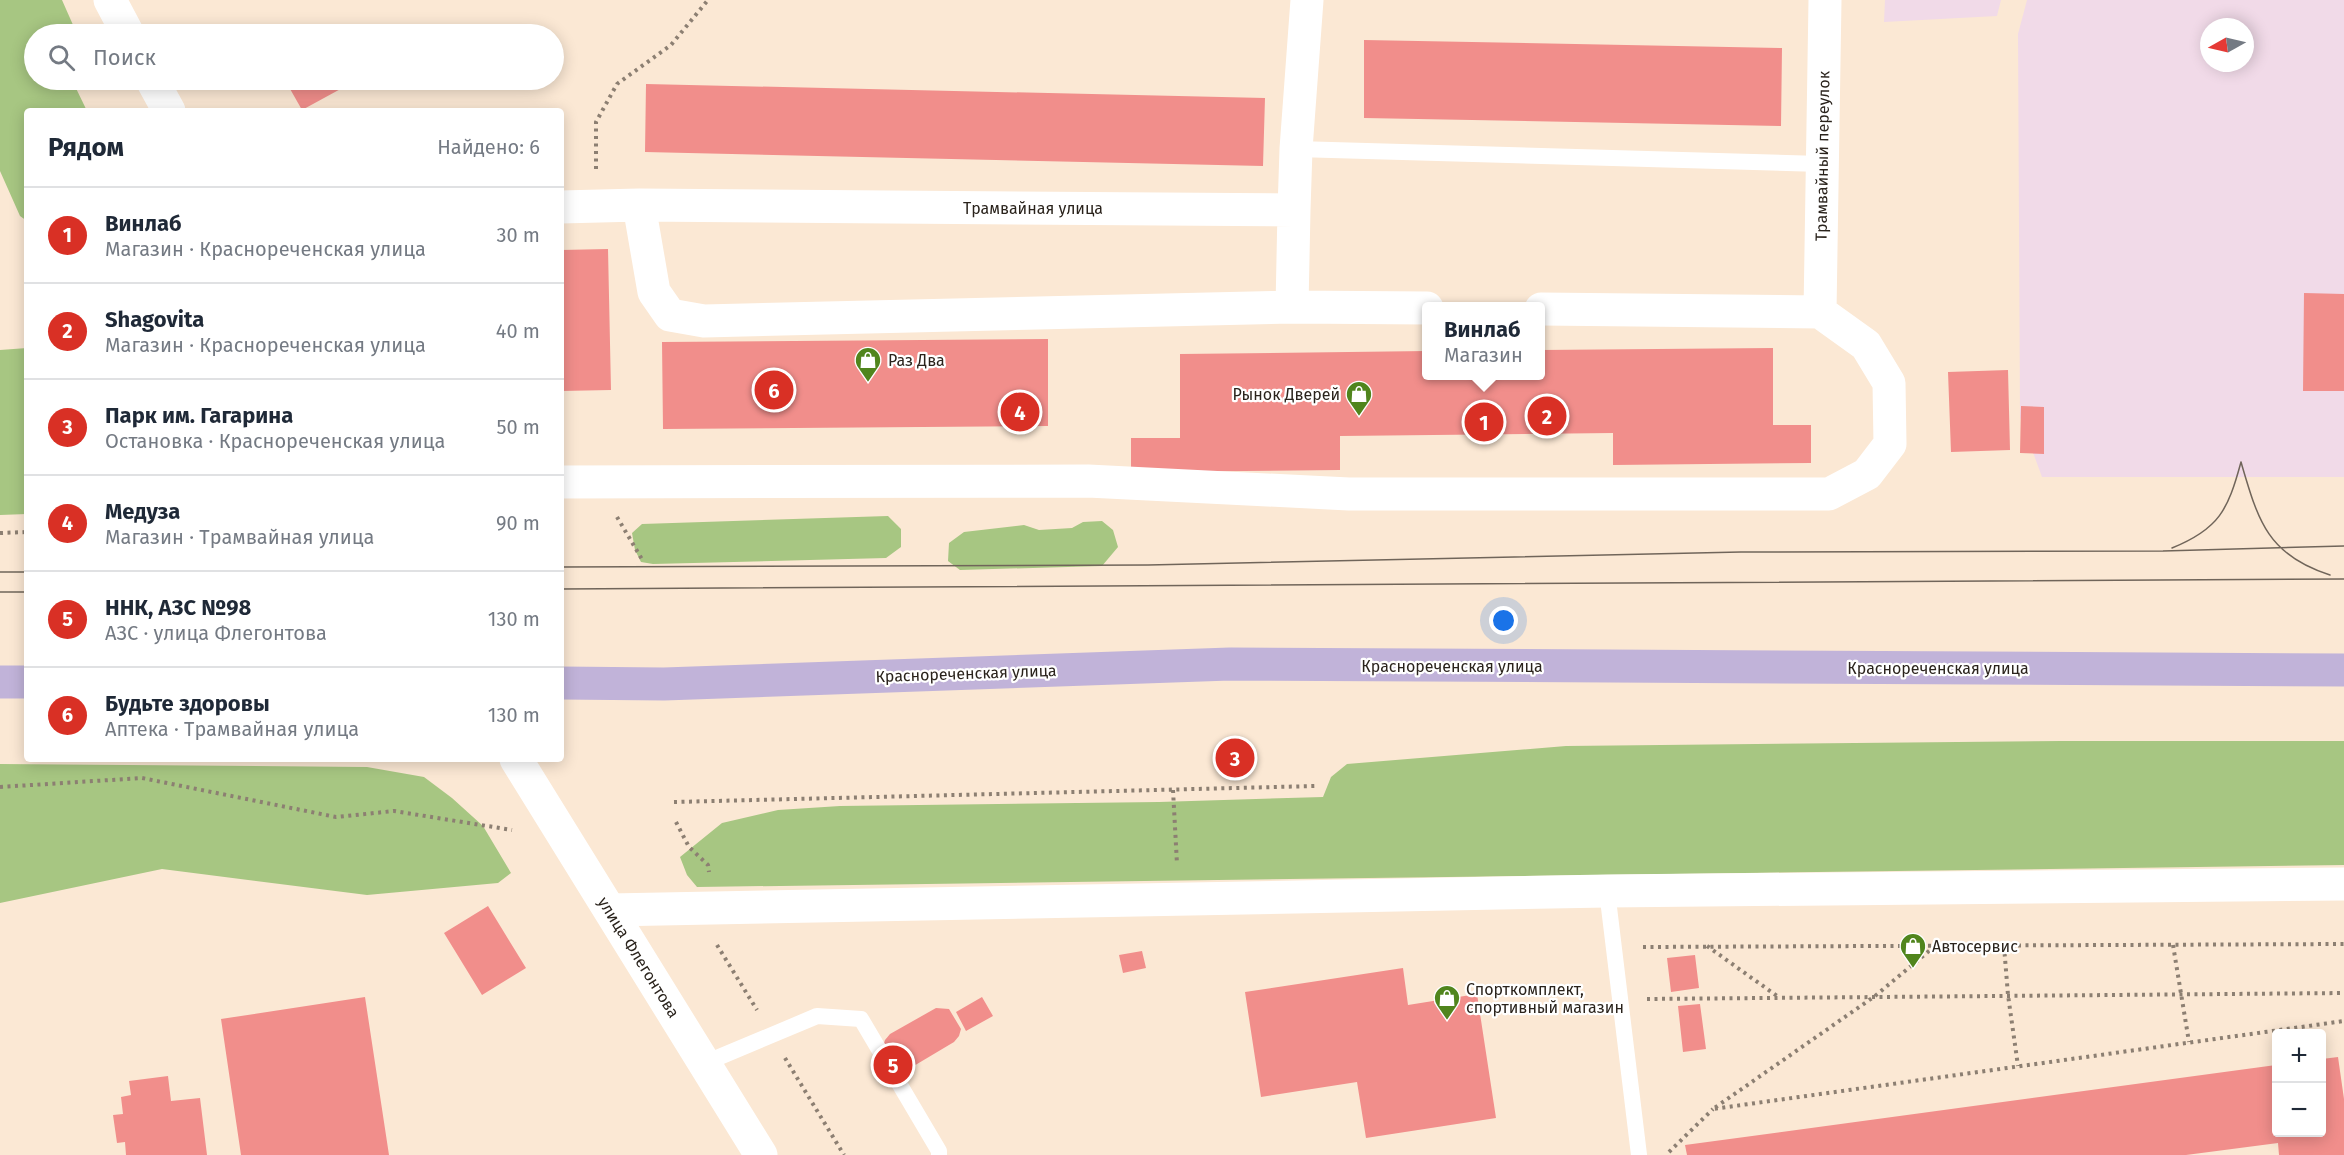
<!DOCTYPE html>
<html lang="ru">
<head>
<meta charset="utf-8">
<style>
	:root { --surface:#fff; --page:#f6f6f7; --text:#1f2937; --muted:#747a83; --line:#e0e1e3; --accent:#d93025 }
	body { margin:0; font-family:"Fira Sans",sans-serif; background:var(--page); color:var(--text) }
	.controls { position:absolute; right:18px; bottom:18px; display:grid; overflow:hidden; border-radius:6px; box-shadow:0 3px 15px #0003 }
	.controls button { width:54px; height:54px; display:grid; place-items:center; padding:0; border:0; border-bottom:2px solid var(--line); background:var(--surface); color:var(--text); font:30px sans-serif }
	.compass { position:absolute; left:2200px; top:18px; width:54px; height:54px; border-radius:50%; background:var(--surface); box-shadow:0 3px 15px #0003; rotate:262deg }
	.you { position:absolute; left:1504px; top:621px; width:21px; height:21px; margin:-15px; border:4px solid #fff; border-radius:50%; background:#1a73e8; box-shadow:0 0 0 9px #1a73e833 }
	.badge { display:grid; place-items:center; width:39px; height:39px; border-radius:50%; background:var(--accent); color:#fff; font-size:20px; font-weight:700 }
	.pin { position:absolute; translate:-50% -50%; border:3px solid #fff; box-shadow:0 2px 6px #0006 }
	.popup { position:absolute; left:1422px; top:302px; width:123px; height:78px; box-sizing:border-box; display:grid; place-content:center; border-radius:6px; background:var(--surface); filter:drop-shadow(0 2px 4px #0005); font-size:20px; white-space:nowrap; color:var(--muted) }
	.popup b { font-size:22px; color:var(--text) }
	.popup::after { content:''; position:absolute; left:50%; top:100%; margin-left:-12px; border:12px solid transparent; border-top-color:var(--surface) }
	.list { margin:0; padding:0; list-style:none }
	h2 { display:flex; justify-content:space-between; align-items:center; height:78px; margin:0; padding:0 24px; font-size:26px }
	h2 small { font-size:20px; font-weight:400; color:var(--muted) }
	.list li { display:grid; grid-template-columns:39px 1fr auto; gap:18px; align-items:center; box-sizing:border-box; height:96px; padding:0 24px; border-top:2px solid var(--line) }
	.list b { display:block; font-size:22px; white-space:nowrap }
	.list p { margin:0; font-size:20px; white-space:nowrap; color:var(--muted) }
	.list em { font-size:20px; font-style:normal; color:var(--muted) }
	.icon { flex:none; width:33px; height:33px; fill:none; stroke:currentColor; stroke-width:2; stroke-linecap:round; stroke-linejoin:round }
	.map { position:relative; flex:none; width:2344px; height:1155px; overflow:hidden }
	.search { position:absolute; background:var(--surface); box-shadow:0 3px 15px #0003; left:24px; top:24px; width:540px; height:66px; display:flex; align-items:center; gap:15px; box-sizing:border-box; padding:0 21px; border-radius:33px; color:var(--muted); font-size:22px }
	.panel { position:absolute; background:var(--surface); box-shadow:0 3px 15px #0003; left:24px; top:108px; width:540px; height:654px; border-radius:6px }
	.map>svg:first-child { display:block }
	.industrial { fill:#f1dae8; fill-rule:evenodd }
	.green { fill:#a7c682 }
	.building { fill:#f18e8b }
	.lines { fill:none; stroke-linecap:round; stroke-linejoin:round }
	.path { stroke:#8c7f72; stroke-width:4; stroke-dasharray:3 4.5; stroke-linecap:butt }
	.service { stroke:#fff; stroke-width:16 }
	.minor { stroke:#fff; stroke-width:33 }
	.tertiary { stroke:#fff; stroke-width:33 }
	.primary { stroke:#c1b3d9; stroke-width:33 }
	.tram { stroke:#70655a; stroke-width:1.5 }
	.labels { text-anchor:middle; stroke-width:4.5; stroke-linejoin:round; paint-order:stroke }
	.street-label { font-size:16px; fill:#2a231c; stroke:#fff }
	.poi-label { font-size:16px; fill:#2a231c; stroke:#fff; text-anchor:start }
</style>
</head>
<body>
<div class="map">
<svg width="2344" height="1155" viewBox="0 0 2344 1155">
	<rect width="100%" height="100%" fill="#fbe8d4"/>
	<path class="industrial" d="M1885,0H2001L1997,16L1884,22Z
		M2027,0H2344V477H2042L2020,417L2018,34ZM2209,27H2245V63H2209Z"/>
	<path class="green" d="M0,0H62L77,34H34V80H72L87,111H27V221L20,216L0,171Z
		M27,348V514L0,515V350Z
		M888,516L901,529V547L886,558L653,564L641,562L635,550L632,533L642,524Z
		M1102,521L1113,530L1118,547L1102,566L960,570L948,561L949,543L964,532L1024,525L1039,530L1072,528L1083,522Z
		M2062,741H2344V865L697,887L687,875L680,857L722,823L778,810L840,806L1159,802L1323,797L1331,777L1347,764L1566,746Z
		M0,764L367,767L424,777L452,798L483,826L511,873L498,883L367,895L162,869L0,903Z"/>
	<path class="building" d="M1364,40L1782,48L1781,126L1364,118Z
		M285,80H357L302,110Z
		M646,84L1265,98L1263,166L645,152Z
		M608,249L611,390L561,391V250Z
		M2304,293L2344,294V391H2303Z
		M1048,339V426L663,429L662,342Z
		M1773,348V425H1811V463L1613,465V433L1340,436V470L1131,472V438H1180V354L1427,351V376H1541V350Z
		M2008,370L2010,450L1951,452L1948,372Z
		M2021,406L2044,407V454L2020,453Z
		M488,906L526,968L482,995L444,933Z
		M1142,951L1146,968L1123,973L1119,955Z
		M1695,955L1699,988L1671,992L1667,958Z
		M1403,968L1408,1005L1477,994L1496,1118L1366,1138L1357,1082L1261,1097L1245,992Z
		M365,997L389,1155H241L221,1019Z
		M982,997L993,1016L966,1031L956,1012Z
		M1700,1004L1706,1049L1683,1052L1678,1006Z
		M936,1008L949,1009L961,1029L959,1036L954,1042L907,1070L896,1069L883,1046L885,1040L890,1034Z
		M2338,1057L2344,1099V1155H2279L2278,1143L2186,1155H1687L1685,1145L2276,1065V1132H2322V1059Z
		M168,1076L171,1101L200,1098L207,1155H126L125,1142L117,1143L113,1115L123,1114L121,1097L131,1095L129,1081Z"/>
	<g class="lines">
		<path class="path" d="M596,169V122L617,84L671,45L708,0
			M617,517L643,561
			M0,533L27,532
			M0,787L142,778L336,817L394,811L512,830
			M1173,790L1177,864
			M674,802L1316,786
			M676,822L689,847L708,865L709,872
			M717,945L757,1010
			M2173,945L2189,1042
			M1707,946L1777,996
			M1935,946L1875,996L1713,1109L2344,1021
			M2004,946L2008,995L2018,1066
			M1643,947L2344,944
			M1647,999L2344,993
			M785,1058L844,1155
			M1669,1152L1713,1109"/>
		<path class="service" d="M1296,149L1821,164
			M1607,891L1639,1155
			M705,1063L817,1016L861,1019L939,1151V1155"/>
		<path class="minor" d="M639,205L654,292L670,315L704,321L1292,307L1427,308
			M561,207L639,205L1294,210L1296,149L1307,0
			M1292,307L1294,210
			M1820,312L1825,0
			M561,482L1088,481L1349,494H1829L1867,474L1890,444L1889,383L1866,345L1820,312L1541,309
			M610,910L1607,891L2344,884"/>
		<path class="tertiary" d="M110,0L128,34
			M152,80L169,111
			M516,759L761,1155"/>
		<path class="primary" d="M0,682H27
			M561,683L664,684L1230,664L2344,670"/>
		<path class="tram" d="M2241,462C2258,520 2267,555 2330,575
			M2172,548C2219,529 2228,510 2241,462
			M561,567L1148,565L1741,552L2163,551L2344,546
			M0,572H27
			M561,589L2344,579
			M0,592H27"/>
	</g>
	<defs>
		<g id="shop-pin" transform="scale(1.35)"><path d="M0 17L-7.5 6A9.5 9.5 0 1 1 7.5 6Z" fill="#50851d" stroke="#fff"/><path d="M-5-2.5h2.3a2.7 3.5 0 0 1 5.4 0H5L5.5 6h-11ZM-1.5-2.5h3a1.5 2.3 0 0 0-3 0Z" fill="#fff"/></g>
	</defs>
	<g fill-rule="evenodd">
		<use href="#shop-pin" x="868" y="360"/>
		<use href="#shop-pin" x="1359" y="394"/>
		<use href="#shop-pin" x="1913" y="946"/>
		<use href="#shop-pin" x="1447" y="998"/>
	</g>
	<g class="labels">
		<g class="street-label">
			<text transform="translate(1822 156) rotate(-89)" y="6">Трамвайный переулок</text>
			<text x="1033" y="214">Трамвайная улица</text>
			<text x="1452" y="672">Краснореченская улица</text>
			<text x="1938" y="674">Краснореченская улица</text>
			<text transform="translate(966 673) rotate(-2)" y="6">Краснореченская улица</text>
			<text transform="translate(639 957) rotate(58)" y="6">улица Флегонтова</text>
		</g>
		<g class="poi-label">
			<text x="888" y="366">Раз Два</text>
			<text x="1340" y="400" text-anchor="end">Рынок Дверей</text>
			<text x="1932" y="952">Автосервис</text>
			<text x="1466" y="995">Спорткомплект,<tspan x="1466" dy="18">спортивный магазин</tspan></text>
		</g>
	</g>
</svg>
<div class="controls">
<button>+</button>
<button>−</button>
</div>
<svg class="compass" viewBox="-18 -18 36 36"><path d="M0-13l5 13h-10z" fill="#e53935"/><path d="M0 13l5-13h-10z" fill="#747a83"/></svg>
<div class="you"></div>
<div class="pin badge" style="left:1484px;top:422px">1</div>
<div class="popup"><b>Винлаб</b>Магазин</div>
<div class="pin badge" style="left:1547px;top:416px">2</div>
<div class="pin badge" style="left:1235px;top:758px">3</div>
<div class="pin badge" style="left:1020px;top:412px">4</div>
<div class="pin badge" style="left:893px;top:1065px">5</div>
<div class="pin badge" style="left:774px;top:390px">6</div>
<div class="search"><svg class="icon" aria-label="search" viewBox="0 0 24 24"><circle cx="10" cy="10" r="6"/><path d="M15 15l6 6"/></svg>Поиск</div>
<section class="panel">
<h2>Рядом<small>Найдено: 6</small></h2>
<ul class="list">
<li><span class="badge">1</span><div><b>Винлаб</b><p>Магазин · Краснореченская улица</p></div><em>30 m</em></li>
<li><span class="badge">2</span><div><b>Shagovita</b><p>Магазин · Краснореченская улица</p></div><em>40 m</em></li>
<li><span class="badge">3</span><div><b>Парк им. Гагарина</b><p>Остановка · Краснореченская улица</p></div><em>50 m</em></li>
<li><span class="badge">4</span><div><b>Медуза</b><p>Магазин · Трамвайная улица</p></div><em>90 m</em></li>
<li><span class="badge">5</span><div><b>ННК, АЗС №98</b><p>АЗС · улица Флегонтова</p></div><em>130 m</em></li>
<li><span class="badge">6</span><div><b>Будьте здоровы</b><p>Аптека · Трамвайная улица</p></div><em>130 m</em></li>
</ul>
</section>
</div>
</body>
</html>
